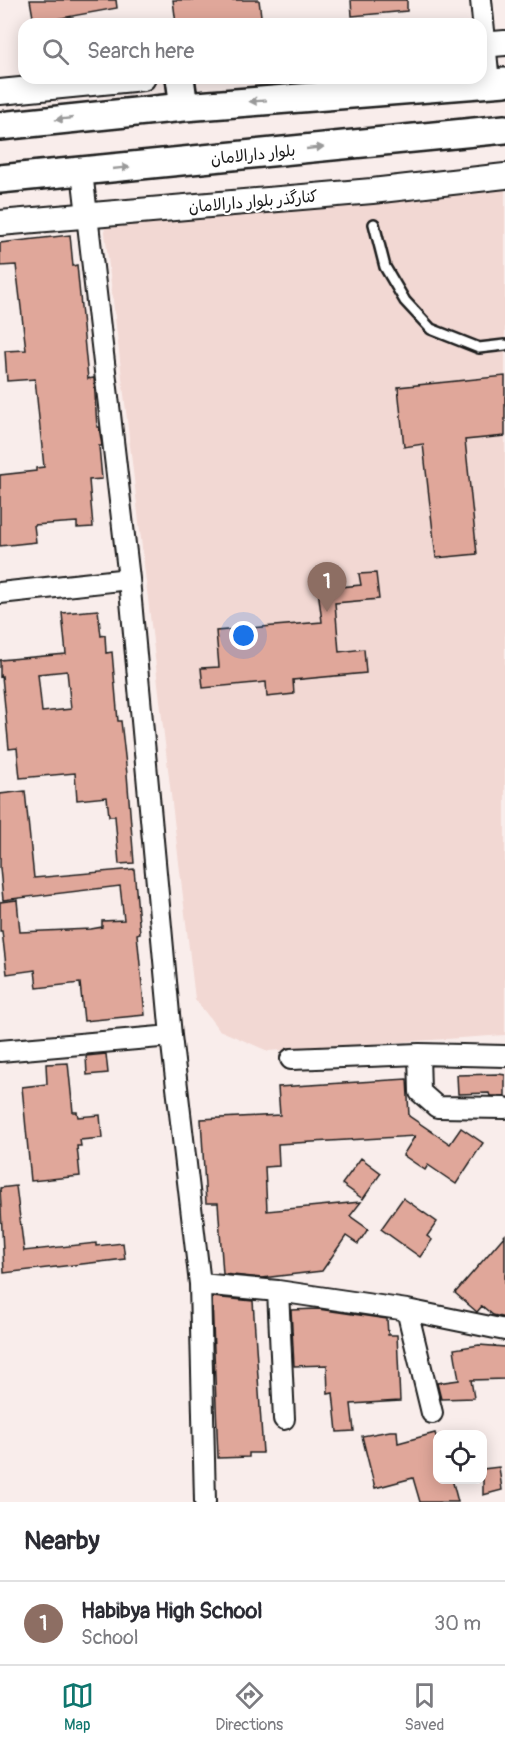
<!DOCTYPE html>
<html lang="en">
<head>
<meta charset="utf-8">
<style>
	:root { --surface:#fff; --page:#f7f7f7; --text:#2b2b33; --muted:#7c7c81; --line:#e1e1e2; --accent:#0f766e }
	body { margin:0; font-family:Pangolin,"Playpen Sans Arabic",sans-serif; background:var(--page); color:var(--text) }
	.controls { position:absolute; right:18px; bottom:18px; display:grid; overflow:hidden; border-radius:12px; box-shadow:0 3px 15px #0003 }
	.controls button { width:54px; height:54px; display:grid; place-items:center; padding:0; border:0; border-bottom:2px solid var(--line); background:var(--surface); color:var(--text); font:30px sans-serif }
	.you { position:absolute; left:244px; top:636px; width:21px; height:21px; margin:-15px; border:4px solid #fff; border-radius:50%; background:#1a73e8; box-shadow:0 0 0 9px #1a73e833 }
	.badge { display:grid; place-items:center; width:39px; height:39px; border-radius:50%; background:var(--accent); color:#fff; font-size:20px; font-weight:700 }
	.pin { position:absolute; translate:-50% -50px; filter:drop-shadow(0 2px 3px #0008) }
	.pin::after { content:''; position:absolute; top:32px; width:21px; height:18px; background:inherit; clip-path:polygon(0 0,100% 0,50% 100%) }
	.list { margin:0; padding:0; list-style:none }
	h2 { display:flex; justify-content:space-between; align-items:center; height:78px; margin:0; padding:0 24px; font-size:26px }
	h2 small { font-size:20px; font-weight:400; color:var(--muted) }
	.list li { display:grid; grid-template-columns:39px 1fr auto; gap:18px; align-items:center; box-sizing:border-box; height:84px; padding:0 24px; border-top:2px solid var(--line) }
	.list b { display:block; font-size:22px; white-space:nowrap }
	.list p { margin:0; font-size:20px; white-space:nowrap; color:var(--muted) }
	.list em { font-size:20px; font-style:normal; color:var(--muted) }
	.icon { flex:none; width:33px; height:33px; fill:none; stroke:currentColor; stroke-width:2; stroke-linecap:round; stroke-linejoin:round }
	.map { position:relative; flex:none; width:505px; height:1502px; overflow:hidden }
	.search { position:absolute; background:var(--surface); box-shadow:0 3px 15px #0003; left:18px; right:18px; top:18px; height:66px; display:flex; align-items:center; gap:15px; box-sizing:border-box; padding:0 21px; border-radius:18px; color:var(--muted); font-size:22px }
	.sheet { height:162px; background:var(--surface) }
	nav { display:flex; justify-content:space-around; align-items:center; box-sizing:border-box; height:84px; border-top:2px solid var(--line); background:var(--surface); font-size:16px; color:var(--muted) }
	nav a { display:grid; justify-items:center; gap:3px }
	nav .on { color:var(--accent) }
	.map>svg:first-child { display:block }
	.built { fill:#f2d8d3 }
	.building { fill:#e0a79a; stroke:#1c1c1c; stroke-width:1.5; fill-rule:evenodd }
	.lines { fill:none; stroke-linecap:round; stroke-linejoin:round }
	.service-casing { stroke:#1c1c1c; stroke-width:14 }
	.minor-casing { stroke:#1c1c1c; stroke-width:24 }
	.tertiary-casing { stroke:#1c1c1c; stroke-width:28 }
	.secondary-casing { stroke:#1c1c1c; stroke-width:32 }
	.service { stroke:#fff; stroke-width:9 }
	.minor { stroke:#fff; stroke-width:20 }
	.tertiary { stroke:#fff; stroke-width:24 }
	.secondary { stroke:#fff; stroke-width:27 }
	.oneway { fill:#999 }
	.labels { text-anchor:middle; stroke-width:4.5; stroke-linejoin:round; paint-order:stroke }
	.street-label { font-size:16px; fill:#1c1c1c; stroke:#fff }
</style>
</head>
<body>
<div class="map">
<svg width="505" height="1502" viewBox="0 0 505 1502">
	<rect width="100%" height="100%" fill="#f9edeb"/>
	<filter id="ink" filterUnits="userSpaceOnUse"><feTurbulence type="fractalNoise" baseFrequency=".0167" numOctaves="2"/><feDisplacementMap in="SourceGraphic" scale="12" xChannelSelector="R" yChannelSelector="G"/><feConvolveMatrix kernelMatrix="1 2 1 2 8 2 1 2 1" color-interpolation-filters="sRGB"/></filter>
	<g filter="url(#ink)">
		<path class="built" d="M505,183V1035L268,1051L219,1030L195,999L104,224Z"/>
		<path class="building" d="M30,0H116L117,8L34,23Z
			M173,0H259L262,24H176Z
			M351,0H407V11L352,16Z
			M70,235L73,266L77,265L88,379L94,378L97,427H99L102,446H99L102,479L89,480L93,527L77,528V522L34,525L36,542L0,546V475L36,471V468L44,467L35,379L7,381L5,351L26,350L16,265L0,266V243Z
			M505,376V436L465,440L477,554L436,558L423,444L404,447L398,387Z
			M376,573L379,599L335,603L339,652L364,649L366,673L293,680L294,694L267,697L266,682L203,688L201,668L219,667L216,631L322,622L318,589L361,585L359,574Z
			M98,610L101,636L105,635L106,653L112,652L118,721H121L127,774L134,863L119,864L115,816H109L107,797L77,800L75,773L20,778L17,748L9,749L2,676L0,677V660L66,654L62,613ZM67,671L71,709L42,712L38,674Z
			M25,791L34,878L134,869L140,933L137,934L145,1015L84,1021L80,983L37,988L35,970L7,974L2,931H0V902L17,900L20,932L91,929L102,927V921L124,920L120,886L3,900L0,868V794Z
			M106,1054L108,1073L87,1075L86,1056Z
			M68,1063L73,1112H77L78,1117L100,1115L102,1138L80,1140L81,1146H77L80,1176L31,1181L22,1087L47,1084L46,1064Z
			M499,1074L505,1075V1096H490L489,1093L458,1094L457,1075Z
			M407,1079L409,1116L450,1144L461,1128L483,1143L456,1184L428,1165L425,1170L403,1155L415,1136L278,1144L279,1166L265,1167L267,1211L361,1202L350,1216L368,1229L358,1244L346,1236L322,1271L262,1278L223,1274L218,1203H206L201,1119L280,1115L278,1087Z
			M361,1158L381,1173L363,1199L342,1184Z
			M16,1186L24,1251L96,1243V1246L123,1243L125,1259L4,1273L0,1188Z
			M403,1198L437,1222L427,1236L432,1240L420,1257L381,1229Z
			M505,1235V1318L493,1315L482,1306L477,1312L455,1293Z
			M212,1297L253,1301L263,1453H249V1457L218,1458Z
			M318,1309L387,1319L388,1335H397L400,1401L351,1404L354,1431L337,1432L333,1393L328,1394L327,1365L294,1366L291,1310Z
			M479,1345L505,1347V1379L471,1380L474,1398L441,1399L437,1383L459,1380L454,1349Z
			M390,1431H397L398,1443L435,1433L438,1443V1479H452L458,1502H420L413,1478L375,1488L362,1436Z
			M499,1467L502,1490L483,1495V1469Z"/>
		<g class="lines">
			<g class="service-casing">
				<path id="service" d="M374,224L385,267L405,301L431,329L479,348L505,345"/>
			</g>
			<g class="minor-casing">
				<path id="minor" d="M481,0L489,83
					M82,172L129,579L171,1036L200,1284L205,1502
					M0,593L129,579
					M0,1051L171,1036
					M419,1054L420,1092L437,1107L505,1108
					M291,1059L419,1054L505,1056
					M200,1284L278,1291L407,1310L505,1330
					M278,1291L284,1419
					M407,1310L432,1413"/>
			</g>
			<g class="tertiary-casing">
				<path id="tertiary" d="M481,45L505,43
					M0,92L143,78
					M0,223L372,191L505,176"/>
			</g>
			<g class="secondary-casing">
				<path id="secondary" d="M180,78L184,107
					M0,126L184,107L505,82
					M0,179L505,129"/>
			</g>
			<use href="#service" class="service"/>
			<use href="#minor" class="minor"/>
			<use href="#tertiary" class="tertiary"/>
			<use href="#secondary" class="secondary"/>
		</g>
		<defs><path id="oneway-solid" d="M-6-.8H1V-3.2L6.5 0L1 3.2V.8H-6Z" transform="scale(1.5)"/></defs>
		<g class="oneway">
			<use href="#oneway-solid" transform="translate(258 101) rotate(176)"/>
			<use href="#oneway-solid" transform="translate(64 119) rotate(174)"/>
			<use href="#oneway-solid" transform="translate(315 148) rotate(-6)"/>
			<use href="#oneway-solid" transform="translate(121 168) rotate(-6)"/>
		</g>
	</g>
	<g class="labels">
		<g class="street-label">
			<text transform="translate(253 154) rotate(-6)" y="6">بلوار دارالامان</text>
			<text transform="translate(253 201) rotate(-5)" y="6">کنارگذر بلوار دارالامان</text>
		</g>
	</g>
</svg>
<div class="controls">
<button><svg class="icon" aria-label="locate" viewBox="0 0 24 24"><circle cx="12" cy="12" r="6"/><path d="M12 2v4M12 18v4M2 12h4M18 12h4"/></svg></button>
</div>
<div class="you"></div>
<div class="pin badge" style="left:327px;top:612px;background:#8d6e63">1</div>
<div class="search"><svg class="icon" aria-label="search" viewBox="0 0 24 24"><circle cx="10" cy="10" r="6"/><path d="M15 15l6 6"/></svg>Search here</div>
</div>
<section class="sheet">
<h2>Nearby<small></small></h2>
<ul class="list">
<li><span class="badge" style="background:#8d6e63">1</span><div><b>Habibya High School</b><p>School</p></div><em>30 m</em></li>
</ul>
</section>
<nav>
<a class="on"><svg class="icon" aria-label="map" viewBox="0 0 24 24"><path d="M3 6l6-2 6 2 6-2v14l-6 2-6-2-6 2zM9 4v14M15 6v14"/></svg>Map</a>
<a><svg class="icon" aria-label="directions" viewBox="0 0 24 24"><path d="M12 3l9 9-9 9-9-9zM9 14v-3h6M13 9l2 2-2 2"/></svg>Directions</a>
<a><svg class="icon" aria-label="saved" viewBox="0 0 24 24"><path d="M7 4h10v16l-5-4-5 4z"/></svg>Saved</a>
</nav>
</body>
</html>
